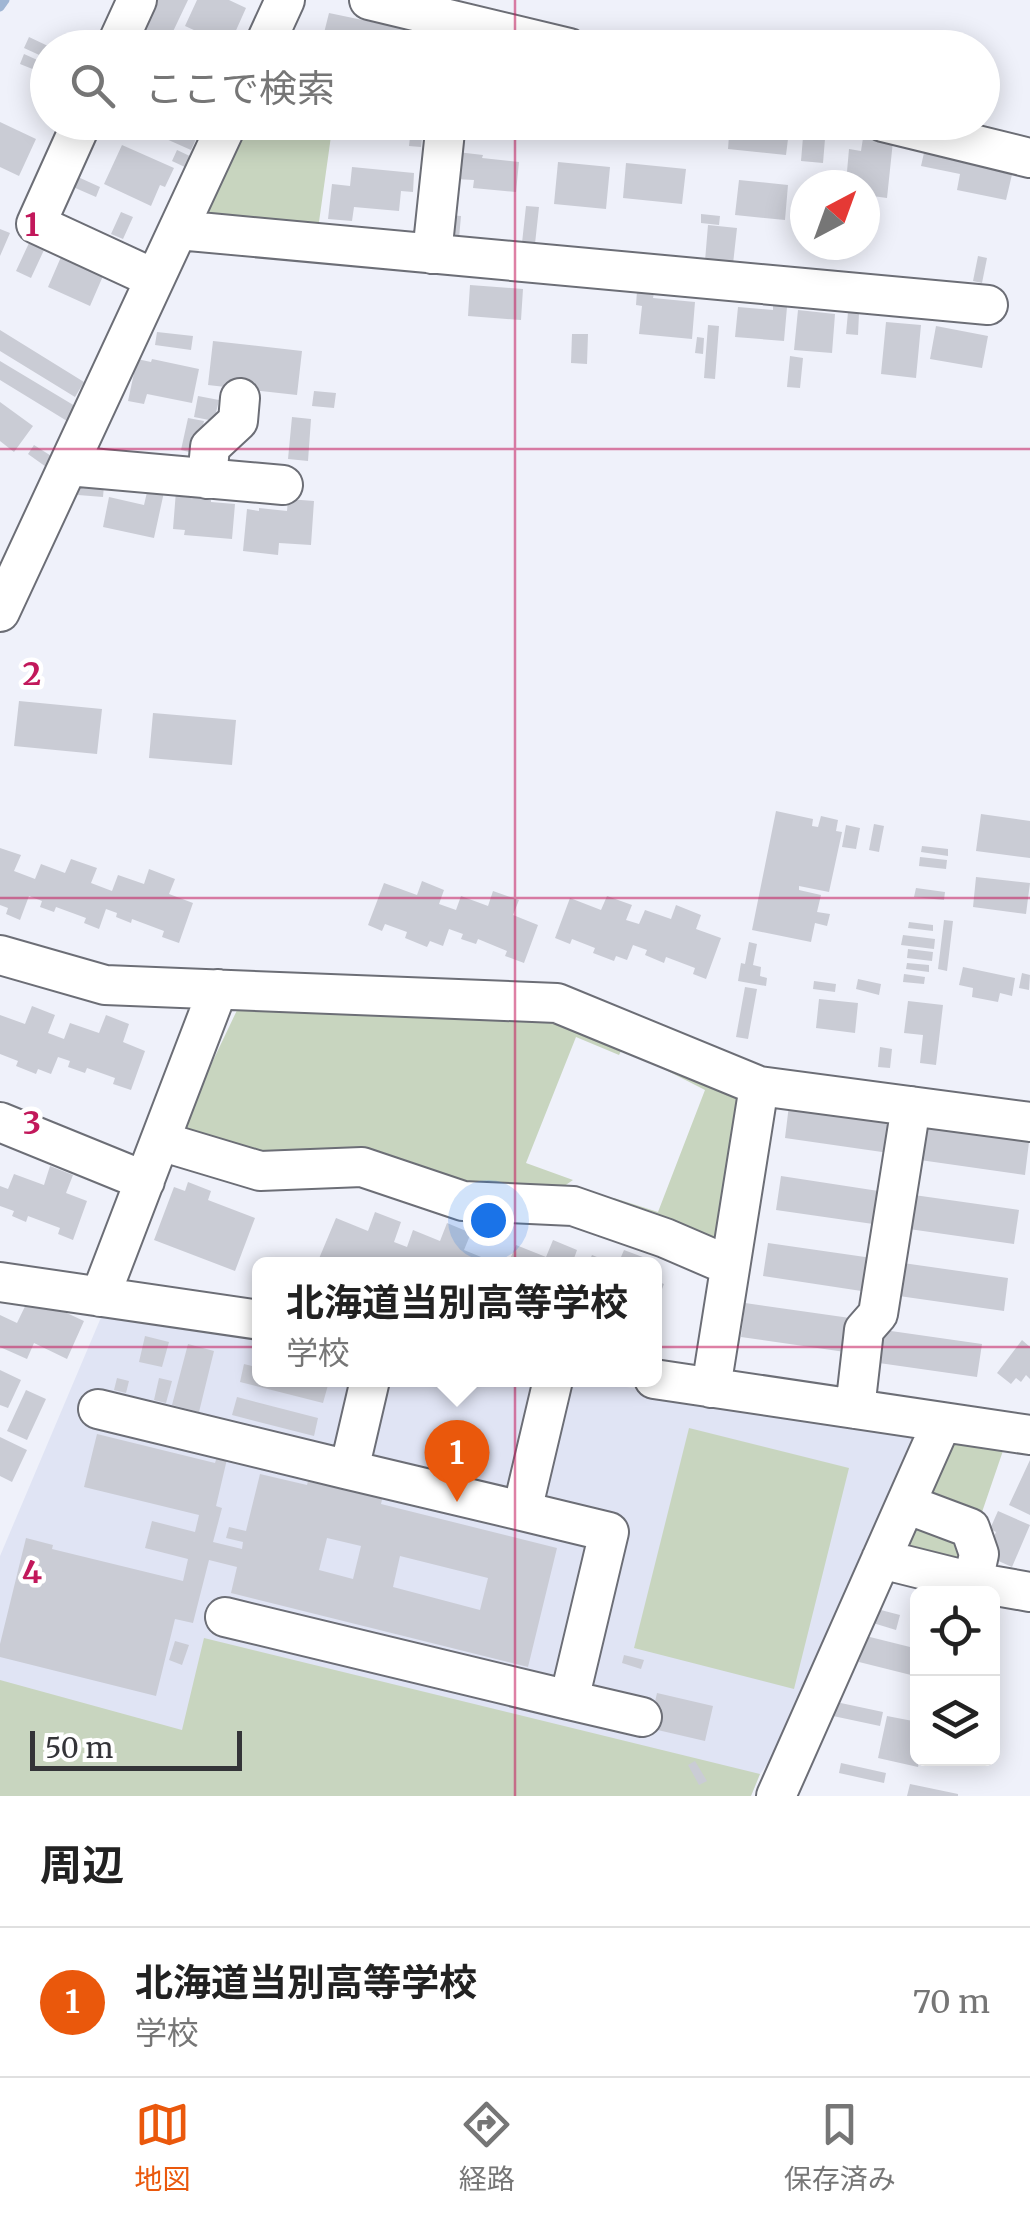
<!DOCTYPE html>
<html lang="ja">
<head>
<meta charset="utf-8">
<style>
	:root { --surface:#fff; --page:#f6f6f6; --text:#222; --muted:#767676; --line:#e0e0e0; --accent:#ea580c }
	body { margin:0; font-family:Merriweather,"Noto Sans JP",serif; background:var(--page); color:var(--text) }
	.controls { position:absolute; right:30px; bottom:30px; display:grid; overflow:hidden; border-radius:15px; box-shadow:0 5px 25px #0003 }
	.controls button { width:90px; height:90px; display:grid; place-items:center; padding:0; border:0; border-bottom:2px solid var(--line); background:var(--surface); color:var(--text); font:50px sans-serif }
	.compass { position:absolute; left:790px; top:170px; width:90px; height:90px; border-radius:50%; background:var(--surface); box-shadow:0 5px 25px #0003; rotate:41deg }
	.scale { position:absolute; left:30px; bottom:25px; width:212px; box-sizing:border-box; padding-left:10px; border:5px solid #343438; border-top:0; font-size:28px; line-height:35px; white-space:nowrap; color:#343438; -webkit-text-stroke:8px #fff; paint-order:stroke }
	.you { position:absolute; left:488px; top:1220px; width:35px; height:35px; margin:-25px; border:8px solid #fff; border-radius:50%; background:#1a73e8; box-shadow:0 0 0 15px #1a73e833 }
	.badge { display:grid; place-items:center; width:65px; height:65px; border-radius:50%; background:var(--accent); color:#fff; font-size:32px; font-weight:700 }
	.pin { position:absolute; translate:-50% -82px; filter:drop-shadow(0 2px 5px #0008) }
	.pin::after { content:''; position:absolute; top:52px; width:35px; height:30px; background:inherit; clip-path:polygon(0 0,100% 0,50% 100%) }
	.popup { position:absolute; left:252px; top:1257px; width:410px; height:130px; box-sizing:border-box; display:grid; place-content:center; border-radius:15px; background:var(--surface); filter:drop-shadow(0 2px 8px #0005); font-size:32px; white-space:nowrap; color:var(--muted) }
	.popup b { font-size:38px; color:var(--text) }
	.popup::after { content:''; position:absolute; left:50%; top:100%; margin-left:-20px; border:20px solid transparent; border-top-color:var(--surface) }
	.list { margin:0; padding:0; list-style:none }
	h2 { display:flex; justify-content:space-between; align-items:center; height:130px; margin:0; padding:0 40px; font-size:42px }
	h2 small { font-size:32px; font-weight:400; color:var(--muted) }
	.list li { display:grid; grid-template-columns:65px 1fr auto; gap:30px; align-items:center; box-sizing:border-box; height:150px; padding:0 40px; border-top:2px solid var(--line) }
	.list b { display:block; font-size:38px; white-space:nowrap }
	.list p { margin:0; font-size:32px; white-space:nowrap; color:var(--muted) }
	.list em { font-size:32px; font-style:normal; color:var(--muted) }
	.icon { flex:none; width:55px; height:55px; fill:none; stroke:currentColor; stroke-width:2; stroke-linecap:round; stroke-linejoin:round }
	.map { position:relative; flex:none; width:1030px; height:1796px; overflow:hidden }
	.search { position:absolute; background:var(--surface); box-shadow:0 5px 25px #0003; left:30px; right:30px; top:30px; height:110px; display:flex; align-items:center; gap:25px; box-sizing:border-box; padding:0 35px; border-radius:55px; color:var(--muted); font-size:38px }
	.sheet { height:280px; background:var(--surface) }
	nav { display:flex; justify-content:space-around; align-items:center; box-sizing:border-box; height:140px; border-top:2px solid var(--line); background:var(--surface); font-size:28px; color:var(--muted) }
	nav a { display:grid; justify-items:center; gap:5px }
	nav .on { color:var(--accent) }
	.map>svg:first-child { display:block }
	.built { fill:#e0e4f4 }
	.green { fill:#c8d5bf }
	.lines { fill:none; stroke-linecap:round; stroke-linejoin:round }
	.stream { stroke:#a0b6d4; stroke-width:9 }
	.building { fill:#caccd5; fill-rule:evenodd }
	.minor-casing { stroke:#6c6e76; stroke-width:42 }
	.minor { stroke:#fff; stroke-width:38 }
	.grid { fill:none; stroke:#c2185b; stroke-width:2.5; stroke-opacity:0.55 }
	.grid-label { font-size:32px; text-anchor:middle; font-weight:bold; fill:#c2185b; stroke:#fff; stroke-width:9; stroke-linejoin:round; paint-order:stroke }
</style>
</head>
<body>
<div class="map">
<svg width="1030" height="1796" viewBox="0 0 1030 1796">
	<rect width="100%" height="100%" fill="#eff1fa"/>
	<path class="built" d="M105,1308L259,1332L260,1380H579L910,1429L914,1448L784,1741L760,1774L751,1796H0V1556Z"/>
	<path class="green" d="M248,123L332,129L318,229L205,218Z
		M239,1006L481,1011L573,1027L623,1047L619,1055L576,1037L526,1163L573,1180L557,1191L480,1190L282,1159L178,1134Z
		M662,1059L741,1094L718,1245L613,1204L614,1198L658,1212L705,1090L658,1066Z
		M689,1428L849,1468L794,1689L634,1648Z
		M946,1439L1006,1442L981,1515L925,1501Z
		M916,1516L967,1535V1567L906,1553Z
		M204,1638L760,1774L751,1796H0V1680L182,1730Z"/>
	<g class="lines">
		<path class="stream" d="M0,7L5,0"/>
	</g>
	<path class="building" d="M154,0H188L168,42L141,29Z
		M197,0H229L246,8L229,46L185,26Z
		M329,13L420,32L417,48H374L323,37Z
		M29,37L48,46V59L24,48Z
		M24,54L44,63L40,72L20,64Z
		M0,122L36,139L19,176L0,167Z
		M139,122H159L196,139L191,150L137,126Z
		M354,122H418L417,132L353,127Z
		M730,122H766L764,136L788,139L786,155L728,149Z
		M787,122H801L799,136L787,135Z
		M804,125L826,127L823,163L801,161Z
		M410,137L422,138L421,147L409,146Z
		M863,138L893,141L887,198L865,195V185L846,183L849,149L861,151Z
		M926,144L1014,166L1006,200L957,190L960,174L921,166Z
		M122,145L174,168L165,187L160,185L151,206L104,184Z
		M177,150L194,158L189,169L172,161Z
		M457,152L483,155L482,158L519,162L516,192L473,188L474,180L455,179Z
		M558,162L610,167L606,209L554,204Z
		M626,163L686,169L682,204L623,198Z
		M352,167L414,173L413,192L401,191L399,211L354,207L352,221L328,219L332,184L350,186Z
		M78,177L100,187L96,197L73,187Z
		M739,180L788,185L785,220L735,215Z
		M865,204H872L869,236H865Z
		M526,206L539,207L535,244L522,243Z
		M121,212L133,217L123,239L111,234Z
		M701,214L720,216L719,225L701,223Z
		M449,215L461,216L459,238L447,237Z
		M708,225L737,228L733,264L705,261Z
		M0,229L10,233L0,256Z
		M29,243L44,250L31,278L16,271Z
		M978,256L987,258L982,283L973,281Z
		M61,257L103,276L90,306L48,287Z
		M470,285L523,289L521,320L468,316Z
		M637,291L654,293L653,298L695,302L692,339L639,334L642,306L636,305Z
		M773,305L787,307L784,341L735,337L738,307L773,310Z
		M798,310L835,314L832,353L794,350Z
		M848,312L859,313L858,335L846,334Z
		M886,322L921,325L916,378L881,374Z
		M708,325L719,326L715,379L704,378Z
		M936,326L988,336L982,368L930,359Z
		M0,330L84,382L75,397L0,351Z
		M157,332L193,336L191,350L155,345Z
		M572,334H588L587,364L571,363Z
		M697,337L704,338L703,354L695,353Z
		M213,341L302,351L297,395L208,385Z
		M790,356L803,358L800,388L787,387Z
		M137,359L151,362L152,359L199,369L192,403L147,394L144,404L128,401Z
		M0,361L75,406L67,421L0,380Z
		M314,391L336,393L334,408L312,406Z
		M198,396L219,400L214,421L194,417Z
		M0,402L33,426L14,452L0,441Z
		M292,417L311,419L308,461L288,459Z
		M188,418L204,421L197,454L181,450Z
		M34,445L56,459L49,469L28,454Z
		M79,483L104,485L103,497L78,495Z
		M148,488L164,492L154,538L103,527L109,497L144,505Z
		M193,490L211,492V502L235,504L232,539L184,535L185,530L173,529L176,491L191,492L192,500Z
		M288,499L314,501L311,545L279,543L278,555L243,551L247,509L259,511V508L287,511Z
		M19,701L102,709L97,754L14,746Z
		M153,713L236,720L232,765L149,758Z
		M776,811L813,819L812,826L818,827L821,816L838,820L836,831L842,832L829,892L799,886V890L821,895L817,912L830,914L827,926L815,923L811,942L752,930Z
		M981,814L1030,821V858L976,851Z
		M874,824L884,826L879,852L869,850Z
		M846,825L860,828L856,849L842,847Z
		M922,846L948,849V856L921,852Z
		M0,848L21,855L14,871L35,879L41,864L65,873L71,859L97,868L91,883L112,891L118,875L144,884L149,869L175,879L169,894L193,903L179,943L162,937L164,931L132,919L131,923L116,917L117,913L106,909L99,929L84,923L86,918L56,907L54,912L40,907L42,901L29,896L20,920L6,914L8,908L0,905Z
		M920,857L947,860L946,869L919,866Z
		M976,877L1030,883L1026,914L973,907Z
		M422,881L444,890L439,904L456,910L461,896L488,906L493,891L519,900L513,915L538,925L524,963L505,956L507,951L478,939L476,944L461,939L463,934L449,929L443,946L430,941L427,947L405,938L407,932L385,924L382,931L368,925L384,883L417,895Z
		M916,888L945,892L944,900L914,897Z
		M607,896L632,905L626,920L639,924L645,910L671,919L676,905L701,915L696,929L721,938L706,979L693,974L695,968L666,957L664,963L645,955L647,950L633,945L627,960L616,956L614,961L593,953L595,948L572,939L570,944L555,938L570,898L601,910Z
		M944,920L953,921L947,971L938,969Z
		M909,922L933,925V931L908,928Z
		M903,935L935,939L934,949L901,945Z
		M749,942L757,944L753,965L761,967L760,976L767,978L766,986L738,981L741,963L745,964Z
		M908,949L933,952L932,961L907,958Z
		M907,963L929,965V972L906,969Z
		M963,967L1015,978L1012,996L1000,993L998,1002L972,997L973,988L959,985Z
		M1022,973L1030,975L1029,990L1019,988Z
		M904,974L925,977L924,984L903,982Z
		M858,979L881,984L879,995L856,989Z
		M814,981L836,984L835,992L813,989Z
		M745,987L757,989L748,1039L736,1037Z
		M819,999L858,1003L855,1033L816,1028Z
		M908,1001L943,1005L936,1065L920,1063L923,1035L904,1033Z
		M32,1006L55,1015L48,1033L64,1039L70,1023L99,1033L106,1015L129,1024L123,1042L145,1051L131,1090L113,1084L115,1078L87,1068L85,1073L68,1067L70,1061L58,1057L51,1074L38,1069L36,1074L16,1066L18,1061L0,1054V1015L25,1024Z
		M880,1047L892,1049L890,1068L878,1067Z
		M789,1105L894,1120L889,1153L785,1138Z
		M925,1127L1029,1142L1025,1175L920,1160Z
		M50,1166L73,1175L66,1193L87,1201L73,1240L58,1234L60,1228L28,1216L26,1222L12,1216L14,1211L0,1206V1186L8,1189L14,1174L44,1185Z
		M781,1176L885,1192L880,1225L776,1210Z
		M188,1182L211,1191L208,1200L255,1218L235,1271L154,1240L174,1187L185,1191Z
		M914,1195L1019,1210L1014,1244L909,1229Z
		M375,1212L401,1222L394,1242L407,1247L413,1230L440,1241L447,1223L471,1233L464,1250L486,1259L484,1264H327L318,1261L336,1218L368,1231Z
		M553,1240L577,1250L572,1264H508L516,1245L546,1257Z
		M768,1243L872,1258L868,1292L763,1276Z
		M624,1250L648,1259L646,1264H618Z
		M592,1255L614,1264H588Z
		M903,1263L1008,1278L1004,1311L899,1296Z
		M654,1280L664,1284L655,1307H654Z
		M30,1296L84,1321L67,1359L34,1343L27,1359L0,1347V1315L17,1323Z
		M745,1303L850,1318L845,1352L741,1337Z
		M877,1329L982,1344L977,1377L872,1362Z
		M145,1336L169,1342L162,1367L139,1362Z
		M1022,1340L1030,1347V1379L1026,1375L1021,1382L1016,1378L1011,1384L997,1373Z
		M188,1344L214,1351L199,1412L172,1405Z
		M244,1364L260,1368V1380H307L328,1385L323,1403L240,1382Z
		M0,1370L21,1380L8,1408L0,1405Z
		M117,1378L129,1381L126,1393L114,1390Z
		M159,1378L172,1381L166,1403L154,1400Z
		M26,1390L46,1399L27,1440L7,1431Z
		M237,1397L318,1418L314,1436L232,1415Z
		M97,1434L215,1463L218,1453L228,1455L216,1506L222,1508L213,1542L242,1549L243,1542L226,1538L229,1527L246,1531L260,1474L307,1485L309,1477L383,1495L381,1504L557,1548L528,1667L231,1593L237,1567L209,1560L193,1623L175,1619L156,1696L0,1657V1644L26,1538L53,1545L52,1549L183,1581L188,1559L145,1548L152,1521L195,1532L199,1515L84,1487ZM327,1538L361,1546L353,1579L319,1570ZM400,1556L488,1578L480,1610L393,1587Z
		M0,1437L27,1450L12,1482L0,1476Z
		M1030,1460V1515L1009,1505Z
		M998,1511L1030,1525L1012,1567L985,1555L996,1532L990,1529Z
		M877,1609L900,1615L896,1630L873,1623Z
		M866,1636L918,1649L911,1675L859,1662Z
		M175,1641L189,1645L182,1665L169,1660Z
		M624,1655L644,1660L641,1669L622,1663Z
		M657,1693L713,1706L705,1741L649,1728Z
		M836,1702L883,1712L880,1726L833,1716Z
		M887,1716L918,1722V1758H920L918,1767L878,1758Z
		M695,1761L707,1781L699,1785L688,1765Z
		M841,1763L886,1773L884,1783L839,1773Z
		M910,1784L958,1794V1796H907Z"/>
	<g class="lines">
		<g class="minor-casing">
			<path id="minor" d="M369,0L569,48
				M115,48L137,0
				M263,48L285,0
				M82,122L36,224L155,279
				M883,122L1030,158
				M178,230L988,305
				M432,254L446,122
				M68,466L283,485
				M207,479L210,447L238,421L240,398
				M0,612L228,122
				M0,955L105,985L557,1003L759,1086
				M0,1122L145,1181
				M160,1141L260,1171L362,1167L463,1201L573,1206L665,1238L730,1266
				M0,1282L260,1320
				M100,1297L218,989
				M654,1379L1030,1435
				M370,1380L349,1470L522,1511
				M711,1388L759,1086L1030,1122
				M98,1409L349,1470
				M855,1409L864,1330L878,1314L911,1106
				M906,1504L970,1528L979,1554L973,1582
				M881,1559L973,1582L1030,1592
				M225,1617L569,1700L609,1532L522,1511L553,1380
				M569,1700L642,1717
				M776,1796L942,1422"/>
		</g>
		<use href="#minor" class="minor"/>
	</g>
	<path class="grid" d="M515,0V48M515,122V1796M0,449H1030M0,898H1030M0,1347H1030"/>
	<g class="grid-label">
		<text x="32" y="236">1</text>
		<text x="32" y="685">2</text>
		<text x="32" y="1134">3</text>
		<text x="32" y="1583">4</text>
	</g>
</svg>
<div class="controls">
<button><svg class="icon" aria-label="locate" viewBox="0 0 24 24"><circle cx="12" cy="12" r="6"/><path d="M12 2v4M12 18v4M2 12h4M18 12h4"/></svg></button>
<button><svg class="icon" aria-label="layers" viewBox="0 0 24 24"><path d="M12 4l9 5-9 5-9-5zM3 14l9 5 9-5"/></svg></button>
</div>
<svg class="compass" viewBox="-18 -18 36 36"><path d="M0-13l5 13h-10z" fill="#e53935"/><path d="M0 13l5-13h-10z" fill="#767676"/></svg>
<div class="scale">50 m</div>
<div class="you"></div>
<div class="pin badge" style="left:457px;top:1502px">1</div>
<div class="popup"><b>北海道当別高等学校</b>学校</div>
<div class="search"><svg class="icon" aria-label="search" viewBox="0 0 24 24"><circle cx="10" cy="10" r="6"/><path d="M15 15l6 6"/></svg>ここで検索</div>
</div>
<section class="sheet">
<h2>周辺<small></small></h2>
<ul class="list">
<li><span class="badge">1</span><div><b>北海道当別高等学校</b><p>学校</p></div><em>70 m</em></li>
</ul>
</section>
<nav>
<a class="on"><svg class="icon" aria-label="map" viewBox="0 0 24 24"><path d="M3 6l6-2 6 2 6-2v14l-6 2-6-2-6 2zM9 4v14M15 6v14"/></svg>地図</a>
<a><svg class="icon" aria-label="directions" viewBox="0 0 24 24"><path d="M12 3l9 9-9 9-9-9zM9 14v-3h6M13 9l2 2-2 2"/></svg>経路</a>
<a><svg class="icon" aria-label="saved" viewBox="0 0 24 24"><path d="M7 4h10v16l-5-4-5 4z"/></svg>保存済み</a>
</nav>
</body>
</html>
